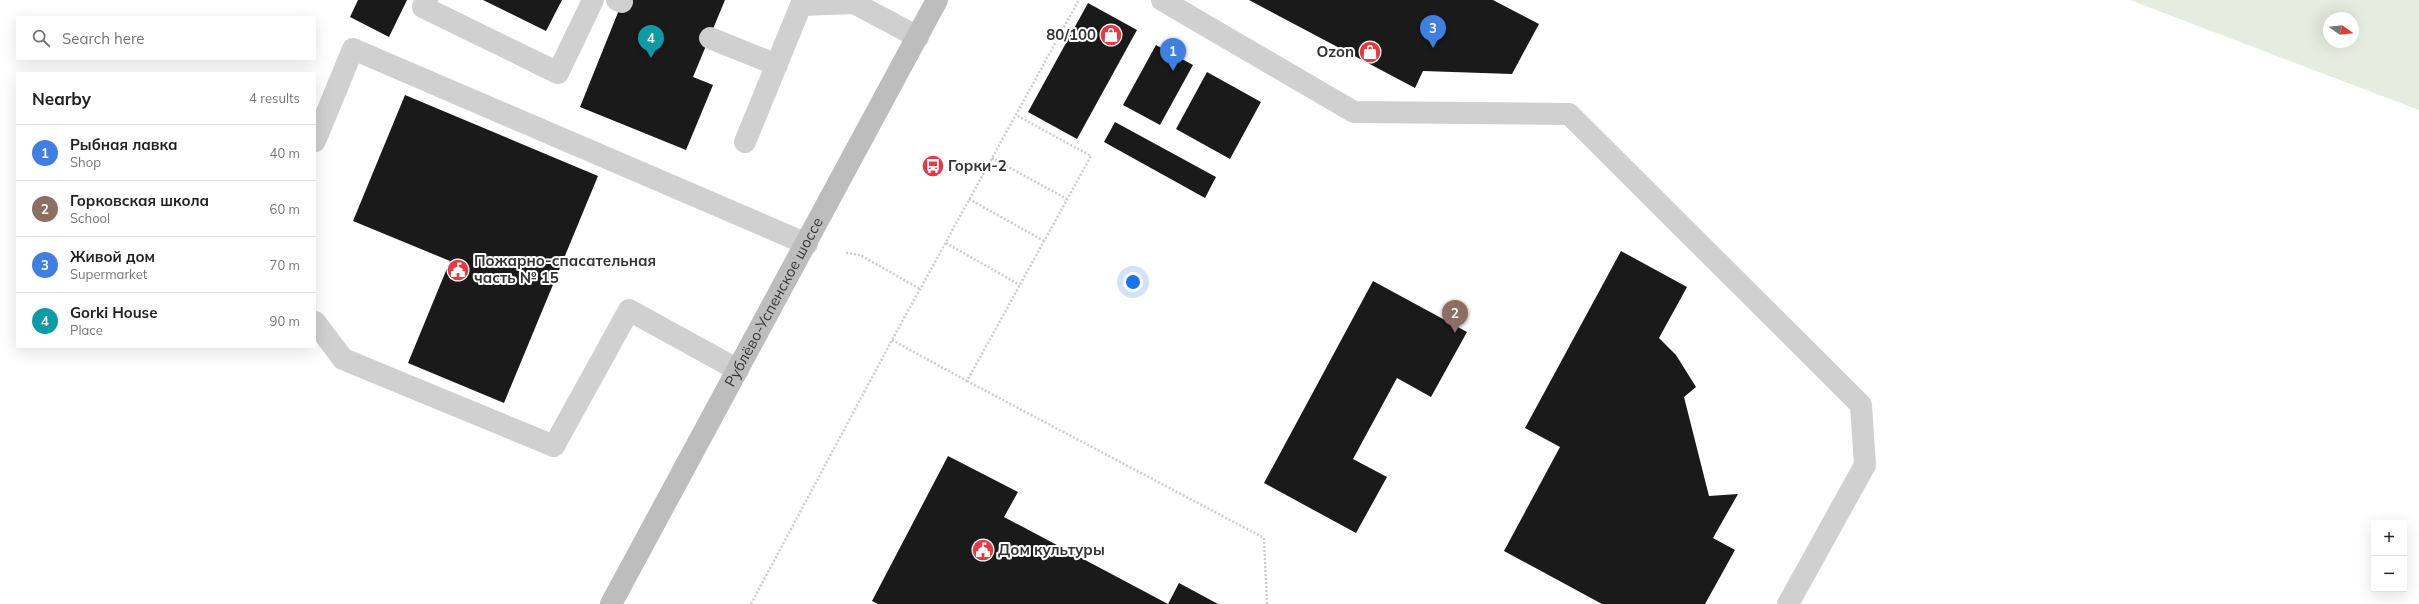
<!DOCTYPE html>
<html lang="en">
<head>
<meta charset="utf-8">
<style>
	:root { --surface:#fff; --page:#f6f6f6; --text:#202124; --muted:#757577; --line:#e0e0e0; --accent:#7c3aed }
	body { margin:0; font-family:Mulish,sans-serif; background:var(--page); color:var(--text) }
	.controls { position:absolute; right:12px; bottom:12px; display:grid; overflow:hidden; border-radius:0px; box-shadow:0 4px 16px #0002 }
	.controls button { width:36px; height:36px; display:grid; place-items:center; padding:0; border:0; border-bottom:1px solid var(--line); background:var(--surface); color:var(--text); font:20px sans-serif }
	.compass { position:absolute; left:2323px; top:12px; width:36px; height:36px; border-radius:50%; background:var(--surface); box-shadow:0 4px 16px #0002; rotate:105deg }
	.you { position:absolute; left:1133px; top:282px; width:14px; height:14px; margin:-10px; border:3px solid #fff; border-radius:50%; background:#1a73e8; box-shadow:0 0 0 6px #1a73e833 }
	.badge { display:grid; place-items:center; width:26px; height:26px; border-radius:50%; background:var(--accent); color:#fff; font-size:13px; font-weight:700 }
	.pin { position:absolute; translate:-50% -33px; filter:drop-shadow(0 1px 2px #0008) }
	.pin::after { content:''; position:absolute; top:21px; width:14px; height:12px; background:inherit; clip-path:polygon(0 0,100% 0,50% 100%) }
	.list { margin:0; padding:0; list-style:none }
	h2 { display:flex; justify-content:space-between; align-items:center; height:52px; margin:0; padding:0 16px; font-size:17px }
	h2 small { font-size:13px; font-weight:400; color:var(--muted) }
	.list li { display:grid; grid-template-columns:26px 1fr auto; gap:12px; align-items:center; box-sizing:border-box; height:56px; padding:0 16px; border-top:1px solid var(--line) }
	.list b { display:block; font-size:15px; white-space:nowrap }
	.list p { margin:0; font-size:13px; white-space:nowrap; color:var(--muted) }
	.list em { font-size:13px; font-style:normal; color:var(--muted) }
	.icon { flex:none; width:22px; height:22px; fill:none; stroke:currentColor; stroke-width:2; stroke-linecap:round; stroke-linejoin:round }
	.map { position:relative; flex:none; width:2419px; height:604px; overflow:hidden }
	.search { position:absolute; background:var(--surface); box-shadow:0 4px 16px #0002; left:16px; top:16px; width:300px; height:44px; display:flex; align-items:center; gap:10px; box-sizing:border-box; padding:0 14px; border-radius:0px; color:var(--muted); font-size:15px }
	.panel { position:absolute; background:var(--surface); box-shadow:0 4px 16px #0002; left:16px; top:72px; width:300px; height:276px; border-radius:0px }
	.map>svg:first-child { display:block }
	.green { fill:#e6ecdf; fill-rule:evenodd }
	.building { fill:#1a1a1a }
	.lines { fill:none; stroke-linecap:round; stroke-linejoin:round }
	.path { stroke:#cdcdcd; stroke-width:2.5; stroke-dasharray:2 2; stroke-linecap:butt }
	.lane { stroke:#d0d0d0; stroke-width:22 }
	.secondary { stroke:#bdbdbd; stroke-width:22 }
	.labels { text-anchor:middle; stroke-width:4; stroke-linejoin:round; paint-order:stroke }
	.poi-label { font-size:15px; font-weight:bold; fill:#333; stroke:#fff; text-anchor:start }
	.street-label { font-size:15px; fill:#333; stroke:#fff }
</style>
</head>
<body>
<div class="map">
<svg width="2419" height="604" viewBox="0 0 2419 604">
	<rect width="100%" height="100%" fill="#fff"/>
	<path class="green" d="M2130,0H2419V110ZM2329,18H2353V42H2329Z"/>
	<path class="building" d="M358,0H407L389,37L350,17Z
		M483,0H562L546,31Z
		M623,0H725L693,77L713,85L686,150L580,107Z
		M1249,0H1493L1539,24L1512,74L1423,71L1415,88Z
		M1088,3L1137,30L1077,139L1028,112Z
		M1156,45L1193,65L1160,125L1123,105Z
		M1207,72L1261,102L1230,159L1176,129Z
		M405,95L598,176L504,403L408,363L450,261L353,221Z
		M1115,122L1216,177L1205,198L1104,142Z
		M1621,251L1687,287L1659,338L1676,355L1696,387L1684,397L1709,496L1738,494L1713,538L1735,550L1705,604H1602L1504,551L1560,447L1525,428Z
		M1373,281L1467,332L1431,397L1397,378L1353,459L1387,477L1356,533L1264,483Z
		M948,456L1018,492L1004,517L1168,604L1179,583L1218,604H878L872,601Z"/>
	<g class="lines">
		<path class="path" d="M992,158L1067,199
			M969,199L1044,241
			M946,243L1020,285
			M846,253L860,255L920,289
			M892,340L967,381L1091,156L1016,115
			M967,381L1264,538L1267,604
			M751,604L892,340L1079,0"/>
		<path class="lane" d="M427,0L423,7L558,73L593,0
			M617,0L622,2
			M1162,0L1354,112L1569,114L1861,405L1865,465L1788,604
			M710,38L777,65
			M315,141L353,49L807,244
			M745,142L801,5L854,3L918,37
			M315,322L343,359L554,446L629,310L738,370"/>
		<path class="secondary" id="s1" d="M611,604L937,0"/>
	</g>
	<defs>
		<g id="shop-disc" transform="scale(1.15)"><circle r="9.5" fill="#e63946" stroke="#fff"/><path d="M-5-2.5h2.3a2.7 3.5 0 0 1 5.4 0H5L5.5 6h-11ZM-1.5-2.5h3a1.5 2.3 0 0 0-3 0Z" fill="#fff"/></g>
		<g id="bus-disc" transform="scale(1.15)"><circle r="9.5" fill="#e63946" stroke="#fff"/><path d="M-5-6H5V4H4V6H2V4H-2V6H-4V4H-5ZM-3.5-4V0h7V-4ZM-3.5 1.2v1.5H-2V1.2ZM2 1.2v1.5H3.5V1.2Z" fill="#fff"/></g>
		<g id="civic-disc" transform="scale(1.15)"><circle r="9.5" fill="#e63946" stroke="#fff"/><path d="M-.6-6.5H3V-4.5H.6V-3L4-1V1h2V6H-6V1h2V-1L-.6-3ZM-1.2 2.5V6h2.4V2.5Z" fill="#fff"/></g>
	</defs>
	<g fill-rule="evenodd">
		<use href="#shop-disc" x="1111" y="35"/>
		<use href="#shop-disc" x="1370" y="52"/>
		<use href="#bus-disc" x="933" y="166"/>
		<use href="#civic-disc" x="458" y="270"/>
		<use href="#civic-disc" x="983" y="550"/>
	</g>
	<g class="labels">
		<g class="poi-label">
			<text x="1096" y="40" text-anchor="end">80/100</text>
			<text x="1354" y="57" text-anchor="end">Ozon</text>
			<text x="948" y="171">Горки-2</text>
			<text x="474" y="266">Пожарно-спасательная<tspan x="474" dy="17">часть № 15</tspan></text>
			<text x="998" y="555">Дом культуры</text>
		</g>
		<g class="street-label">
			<text dy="5" stroke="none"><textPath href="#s1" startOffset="343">Рублёво-Успенское шоссе</textPath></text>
		</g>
	</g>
</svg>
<div class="controls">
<button>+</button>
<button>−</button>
</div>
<svg class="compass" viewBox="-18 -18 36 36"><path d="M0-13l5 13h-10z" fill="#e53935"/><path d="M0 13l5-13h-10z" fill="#757577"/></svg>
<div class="you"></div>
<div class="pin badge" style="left:1173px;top:71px;background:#3f7fe0">1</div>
<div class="pin badge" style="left:1455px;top:333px;background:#8d6e63">2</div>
<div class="pin badge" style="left:1433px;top:48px;background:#3f7fe0">3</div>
<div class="pin badge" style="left:651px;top:58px;background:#0f9aa8">4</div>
<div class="search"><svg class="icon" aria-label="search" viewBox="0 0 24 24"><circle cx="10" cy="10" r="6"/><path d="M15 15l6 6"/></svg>Search here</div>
<section class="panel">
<h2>Nearby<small>4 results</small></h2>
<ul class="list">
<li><span class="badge" style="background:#3f7fe0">1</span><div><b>Рыбная лавка</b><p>Shop</p></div><em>40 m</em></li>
<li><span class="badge" style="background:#8d6e63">2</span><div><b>Горковская школа</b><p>School</p></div><em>60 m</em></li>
<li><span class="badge" style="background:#3f7fe0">3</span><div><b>Живой дом</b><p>Supermarket</p></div><em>70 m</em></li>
<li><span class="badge" style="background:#0f9aa8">4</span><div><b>Gorki House</b><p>Place</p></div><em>90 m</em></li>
</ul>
</section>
</div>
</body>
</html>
